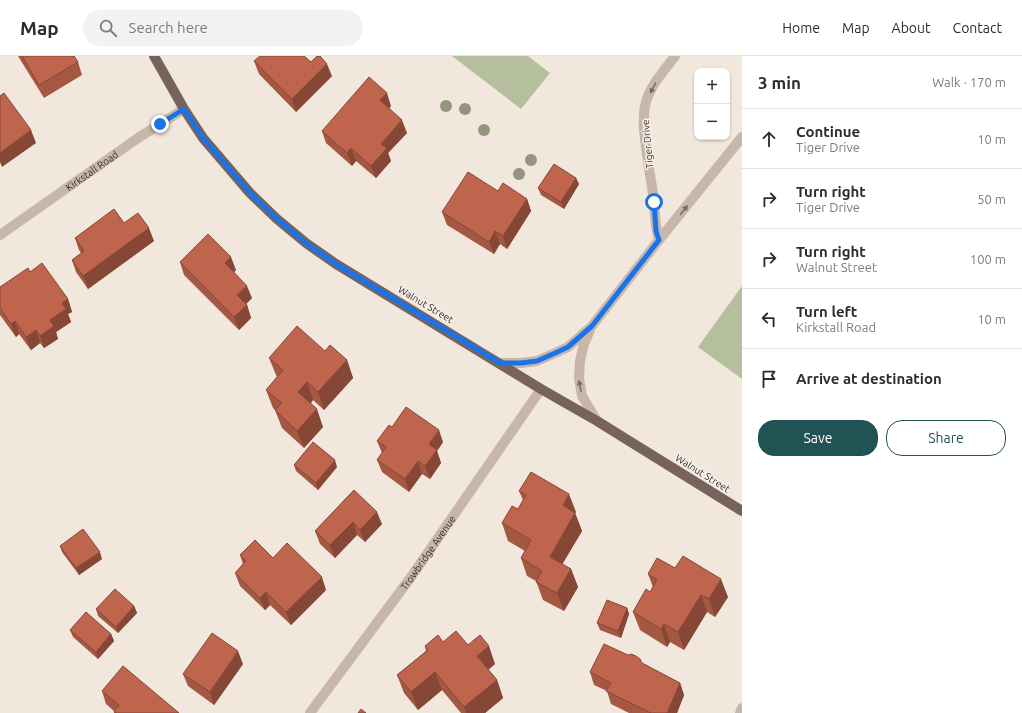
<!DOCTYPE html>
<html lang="en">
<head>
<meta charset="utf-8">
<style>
	:root { --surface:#fff; --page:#f2f2f3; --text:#2b2b33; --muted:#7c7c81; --line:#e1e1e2; --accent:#215355 }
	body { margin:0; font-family:Ubuntu,sans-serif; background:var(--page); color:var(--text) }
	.controls { position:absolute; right:12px; top:12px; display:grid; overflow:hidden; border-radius:8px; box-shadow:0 1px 3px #0004 }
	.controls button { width:36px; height:36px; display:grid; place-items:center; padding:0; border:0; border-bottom:1px solid var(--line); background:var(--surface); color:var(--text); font:20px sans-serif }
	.stop { position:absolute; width:12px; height:12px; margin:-9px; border:3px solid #1a73e8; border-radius:50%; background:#fff }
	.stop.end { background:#1a73e8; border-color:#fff; box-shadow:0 1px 4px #0008 }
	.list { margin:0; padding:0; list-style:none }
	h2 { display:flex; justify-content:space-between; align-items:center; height:52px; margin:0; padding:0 16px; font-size:17px }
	h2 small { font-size:13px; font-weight:400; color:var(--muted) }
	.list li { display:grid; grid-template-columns:26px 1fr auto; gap:12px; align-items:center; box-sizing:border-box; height:60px; padding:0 16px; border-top:1px solid var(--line) }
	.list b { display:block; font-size:15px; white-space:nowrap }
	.list p { margin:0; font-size:13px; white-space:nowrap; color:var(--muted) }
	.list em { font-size:13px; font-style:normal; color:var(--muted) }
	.actions { display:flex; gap:8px; padding:12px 16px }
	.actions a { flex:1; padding:9px 0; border:1px solid var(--accent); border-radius:16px; text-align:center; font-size:14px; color:var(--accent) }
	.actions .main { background:var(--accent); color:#fff }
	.icon { flex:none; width:22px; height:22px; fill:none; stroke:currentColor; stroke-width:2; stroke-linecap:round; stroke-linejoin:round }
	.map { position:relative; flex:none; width:742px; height:657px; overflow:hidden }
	header { display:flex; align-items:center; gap:24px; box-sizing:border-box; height:56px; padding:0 20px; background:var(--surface); border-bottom:1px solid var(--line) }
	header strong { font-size:19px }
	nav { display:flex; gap:22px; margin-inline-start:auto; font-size:14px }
	.search { width:280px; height:36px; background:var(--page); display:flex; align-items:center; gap:10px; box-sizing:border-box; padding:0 14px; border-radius:22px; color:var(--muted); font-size:15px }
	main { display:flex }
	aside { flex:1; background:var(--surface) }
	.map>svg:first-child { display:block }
	.green { fill:#b5bf9e }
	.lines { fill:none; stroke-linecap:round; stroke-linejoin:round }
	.minor { stroke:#c8b7a9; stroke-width:10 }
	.major { stroke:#77635b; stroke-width:10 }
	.tree { fill:#93967d }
	.wall { fill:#a45742 }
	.shaded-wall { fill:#864736 }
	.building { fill:#bf654d; stroke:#864736 }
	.oneway { fill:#786b63 }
	.route { stroke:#1a73e8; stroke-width:5 }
	.labels { text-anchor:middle; stroke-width:3; stroke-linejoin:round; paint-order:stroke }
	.street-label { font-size:10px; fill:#362d29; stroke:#f9f1e9 }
</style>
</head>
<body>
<header>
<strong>Map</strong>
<div class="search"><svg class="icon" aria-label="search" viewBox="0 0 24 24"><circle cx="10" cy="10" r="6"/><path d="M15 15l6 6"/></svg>Search here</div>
<nav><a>Home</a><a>Map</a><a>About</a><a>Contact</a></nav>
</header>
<main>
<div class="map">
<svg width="742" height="657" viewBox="0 0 742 657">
	<rect width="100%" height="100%" fill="#f1e7dd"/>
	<path class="green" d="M452,0H528L550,17L521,53Z
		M742,230V323L698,291Z"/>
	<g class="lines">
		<g class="minor">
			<path id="s1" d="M0,179L138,82L184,53"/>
			<path d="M659,184C655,171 655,158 654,145C652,129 649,114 647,99C645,82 642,66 645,50C649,30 664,15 675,0"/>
			<path d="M590,274L584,288L580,305L579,322L582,340L597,365"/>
			<path d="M500,307H521L537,305L553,298L568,291L592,270L659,184L742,81"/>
			<path id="s2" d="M310,657L411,521L541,333"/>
			<path d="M740,657L742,652"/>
		</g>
		<path class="major" d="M154,0L184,53L203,82L250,137L277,163L306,187L336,208L541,333L597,365L742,455"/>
	</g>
	<g class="tree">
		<circle cx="446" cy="50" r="6"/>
		<circle cx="465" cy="53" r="6"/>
		<circle cx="484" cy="74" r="6"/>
		<circle cx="531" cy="104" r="6"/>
		<circle cx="519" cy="118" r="6"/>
	</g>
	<path class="wall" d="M18,0H74L78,6L82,19L44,42Z
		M254,5L311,6L332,20L296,56L259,18Z
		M391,50L389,52L407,77L388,97L391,105L376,122L356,105L352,110L326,87L322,75Z
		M576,122L579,128L564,153L541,139L538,132Z
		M498,135L527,143L531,155L507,193L500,188L494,198L447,169L442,156Z
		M124,167L154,185L88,233L76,216L72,204L81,197L79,194L75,182Z
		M180,206L236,214L234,216L252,242L246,248L247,249L251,262L239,274L184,219Z
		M30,216L68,243L72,256L68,258L71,266L56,276L58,283L44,292L40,287L31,294L19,278L16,281L0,259V231Z
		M325,295L347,304L353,322L324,354L313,344L311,347L323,371L304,392L282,372L275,354L273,352L266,334L277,321L276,319L269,302Z
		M377,385L443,386L437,395L441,407L430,423L422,418L409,436L382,416L377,404L382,397Z
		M294,409L337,411L318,434L296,415Z
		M354,434L382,468L365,486L357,479L335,502L320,488L315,475Z
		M519,435L576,456L575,457L582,475L562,508L571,513L578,531L564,555L543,544L536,525L527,520L521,502L525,495L508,485L502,467L518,453L523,444Z
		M60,490L102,503L79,519L62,496Z
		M240,499L273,502L326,534L291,569L270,549L265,554L240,530L235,517L243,508Z
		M675,512L728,541L715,561L707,556L684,594L670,586L667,591L640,574L633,556L650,536L653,531L648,518Z
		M134,550L137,557L118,577L98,560L96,553Z
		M627,552L629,558L621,582L600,574L597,567Z
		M70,574L111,578L114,585L98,603L73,581Z
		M443,586L468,589L495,608L488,614L497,624L503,642L485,657H461L442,634L418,654L404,637L397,619L426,595L425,590Z
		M642,607L680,627L684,639L677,657H629L611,648L607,635L594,629L590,616Z
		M243,608L214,649L188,630L183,618Z
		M102,635L179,657H114V655L106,648Z"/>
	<path class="shaded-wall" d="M327,8L332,20L296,56L292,43Z
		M387,37L391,50L385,57L380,44Z
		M402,64L407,77L388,97L391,105L376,122L371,110L381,88Z
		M31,74L36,87L2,111L0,106V97Z
		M351,92L356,105L352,110L347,97Z
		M576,122L579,128L564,153L561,146Z
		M527,143L531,155L507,193L503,180Z
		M149,172L154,185L88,233L83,220Z
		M495,175L500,188L494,198L489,186Z
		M231,201L236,214L230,220L225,207Z
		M247,230L252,242L242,252L237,239Z
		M68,243L72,256L68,258L71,266L56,276L58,283L44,292L40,280L62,247Z
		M247,249L251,262L239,274L234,261Z
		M15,265L19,278L16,281L11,268Z
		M36,274L40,287L31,294L26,281Z
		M347,304L353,322L324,354L318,336Z
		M307,326L313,344L304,354L298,336Z
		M317,353L323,371L304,392L297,375Z
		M439,374L443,386L437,395L441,407L430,423L425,410L429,388Z
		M335,404L337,411L318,434L316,427Z
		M418,405L422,418L409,436L405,423Z
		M569,438L576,456L574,459L575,457L582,475L556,519L550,501L563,449Z
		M377,456L382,468L365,486L360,474Z
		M353,466L357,479L335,502L330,489Z
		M100,496L102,503L79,519L76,512Z
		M571,513L578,531L564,555L557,537Z
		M322,521L326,534L291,569L286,556Z
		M721,523L728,541L715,561L709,543Z
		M266,536L270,549L265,554L260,542Z
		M701,539L707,556L684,594L678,576Z
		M134,550L137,557L118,577L116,571Z
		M627,552L629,558L621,582L618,575Z
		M664,568L670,586L667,591L661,573Z
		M111,578L114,585L98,603L96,596Z
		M489,590L495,608L483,618L477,600Z
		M238,595L243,608L214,649L210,636Z
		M435,616L442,634L418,654L411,636Z
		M497,624L503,642L485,657H466L464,651Z
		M680,627L684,639L677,657H667Z"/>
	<path class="building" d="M22,0H74L78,6L39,29Z
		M260,0H304L311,6L317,0H320L327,8L292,43L254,5Z
		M369,21L387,37L380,44L402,64L381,88L387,92L371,110L351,92L347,97L322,75Z
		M4,37L31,74L0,97V40Z
		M554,108L576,122L561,146L538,132Z
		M468,116L498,135L503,127L527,143L503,180L495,175L489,186L442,156Z
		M114,153L124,167L138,157L149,172L83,220L72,204L84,195L75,182Z
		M208,178L231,201L225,207L247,230L237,239L247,249L234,261L180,206Z
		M42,207L68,243L62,247L66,253L50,264L54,270L40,280L36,274L26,281L15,265L11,268L0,252V231L28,212L30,216Z
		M297,270L325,295L330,289L347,304L318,336L307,326L298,336L317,353L297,375L275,354L282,347L266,334L283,314L269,302Z
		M406,351L439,374L429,388L437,394L425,410L418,405L405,423L377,404L386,391L377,385L389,369L392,371Z
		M313,386L335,404L316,427L294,409Z
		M531,416L569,438L563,449L575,457L550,501L571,513L557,537L536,526L542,515L521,502L531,484L502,467L512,450L518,453L526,439L519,435Z
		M354,434L377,456L360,474L353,466L330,489L315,475Z
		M83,473L100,496L76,512L60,490Z
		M255,484L273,502L287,487L322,521L286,556L266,536L260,542L235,517L246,505L240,499Z
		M683,500L721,523L709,543L701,539L678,576L664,568L661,573L633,556L646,533L650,536L657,524L648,518L657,502L675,512Z
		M115,533L134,550L116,571L96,553Z
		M607,544L627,552L618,575L597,567Z
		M86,556L111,578L96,596L70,574Z
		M456,575L468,589L480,579L489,590L477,600L497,624L464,651L435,616L411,636L397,619L428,594L425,590L438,579L443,586Z
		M212,577L238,595L210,636L183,618Z
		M604,588L628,599L631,598L636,600L640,603L642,607L680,627L667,657H651L606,635L611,627L590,616Z
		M123,610L179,657H116L114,655L119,649L102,635Z
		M361,653L366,657H358Z"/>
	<defs><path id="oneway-solid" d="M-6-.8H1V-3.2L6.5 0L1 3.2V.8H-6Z"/></defs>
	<g class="oneway">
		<use href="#oneway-solid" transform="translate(653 32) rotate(118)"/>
		<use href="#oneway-solid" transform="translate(684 154) rotate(-51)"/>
		<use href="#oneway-solid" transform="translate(580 330) rotate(-101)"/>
	</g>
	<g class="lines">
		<path class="route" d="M160,68L184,53L203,82L250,137L277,163L306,187L336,208L500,307H521L537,305L553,298L568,291L592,270L659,184L656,175L654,146"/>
	</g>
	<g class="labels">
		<g class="street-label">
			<text transform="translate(647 88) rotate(-95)" y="4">Tiger Drive</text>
			<text dy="4" stroke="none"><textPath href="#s1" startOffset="112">Kirkstall Road</textPath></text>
			<text transform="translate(426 248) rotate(31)" y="4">Walnut Street</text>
			<text transform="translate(703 417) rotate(32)" y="4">Walnut Street</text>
			<text dy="4" stroke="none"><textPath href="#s2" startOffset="199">Trowbridge Avenue</textPath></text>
		</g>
	</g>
</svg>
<div class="controls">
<button>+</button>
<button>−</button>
</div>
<div class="stop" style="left:654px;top:146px"></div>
<div class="stop end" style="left:160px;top:68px"></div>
</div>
<aside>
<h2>3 min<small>Walk · 170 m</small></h2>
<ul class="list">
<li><svg class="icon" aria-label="ahead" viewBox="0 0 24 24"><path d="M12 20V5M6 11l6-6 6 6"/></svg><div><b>Continue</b><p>Tiger Drive</p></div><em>10 m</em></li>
<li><svg class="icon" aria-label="right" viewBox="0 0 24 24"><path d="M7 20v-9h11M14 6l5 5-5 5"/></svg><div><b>Turn right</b><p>Tiger Drive</p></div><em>50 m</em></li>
<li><svg class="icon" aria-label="right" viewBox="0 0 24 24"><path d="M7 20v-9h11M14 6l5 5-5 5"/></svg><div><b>Turn right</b><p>Walnut Street</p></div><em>100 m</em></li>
<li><svg class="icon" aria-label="left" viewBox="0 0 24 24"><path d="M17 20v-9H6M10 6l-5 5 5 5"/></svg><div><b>Turn left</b><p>Kirkstall Road</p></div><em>10 m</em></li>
<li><svg class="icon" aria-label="arrive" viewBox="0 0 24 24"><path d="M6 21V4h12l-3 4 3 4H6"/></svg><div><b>Arrive at destination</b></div></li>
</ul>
<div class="actions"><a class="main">Save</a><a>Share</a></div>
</aside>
</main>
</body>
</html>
